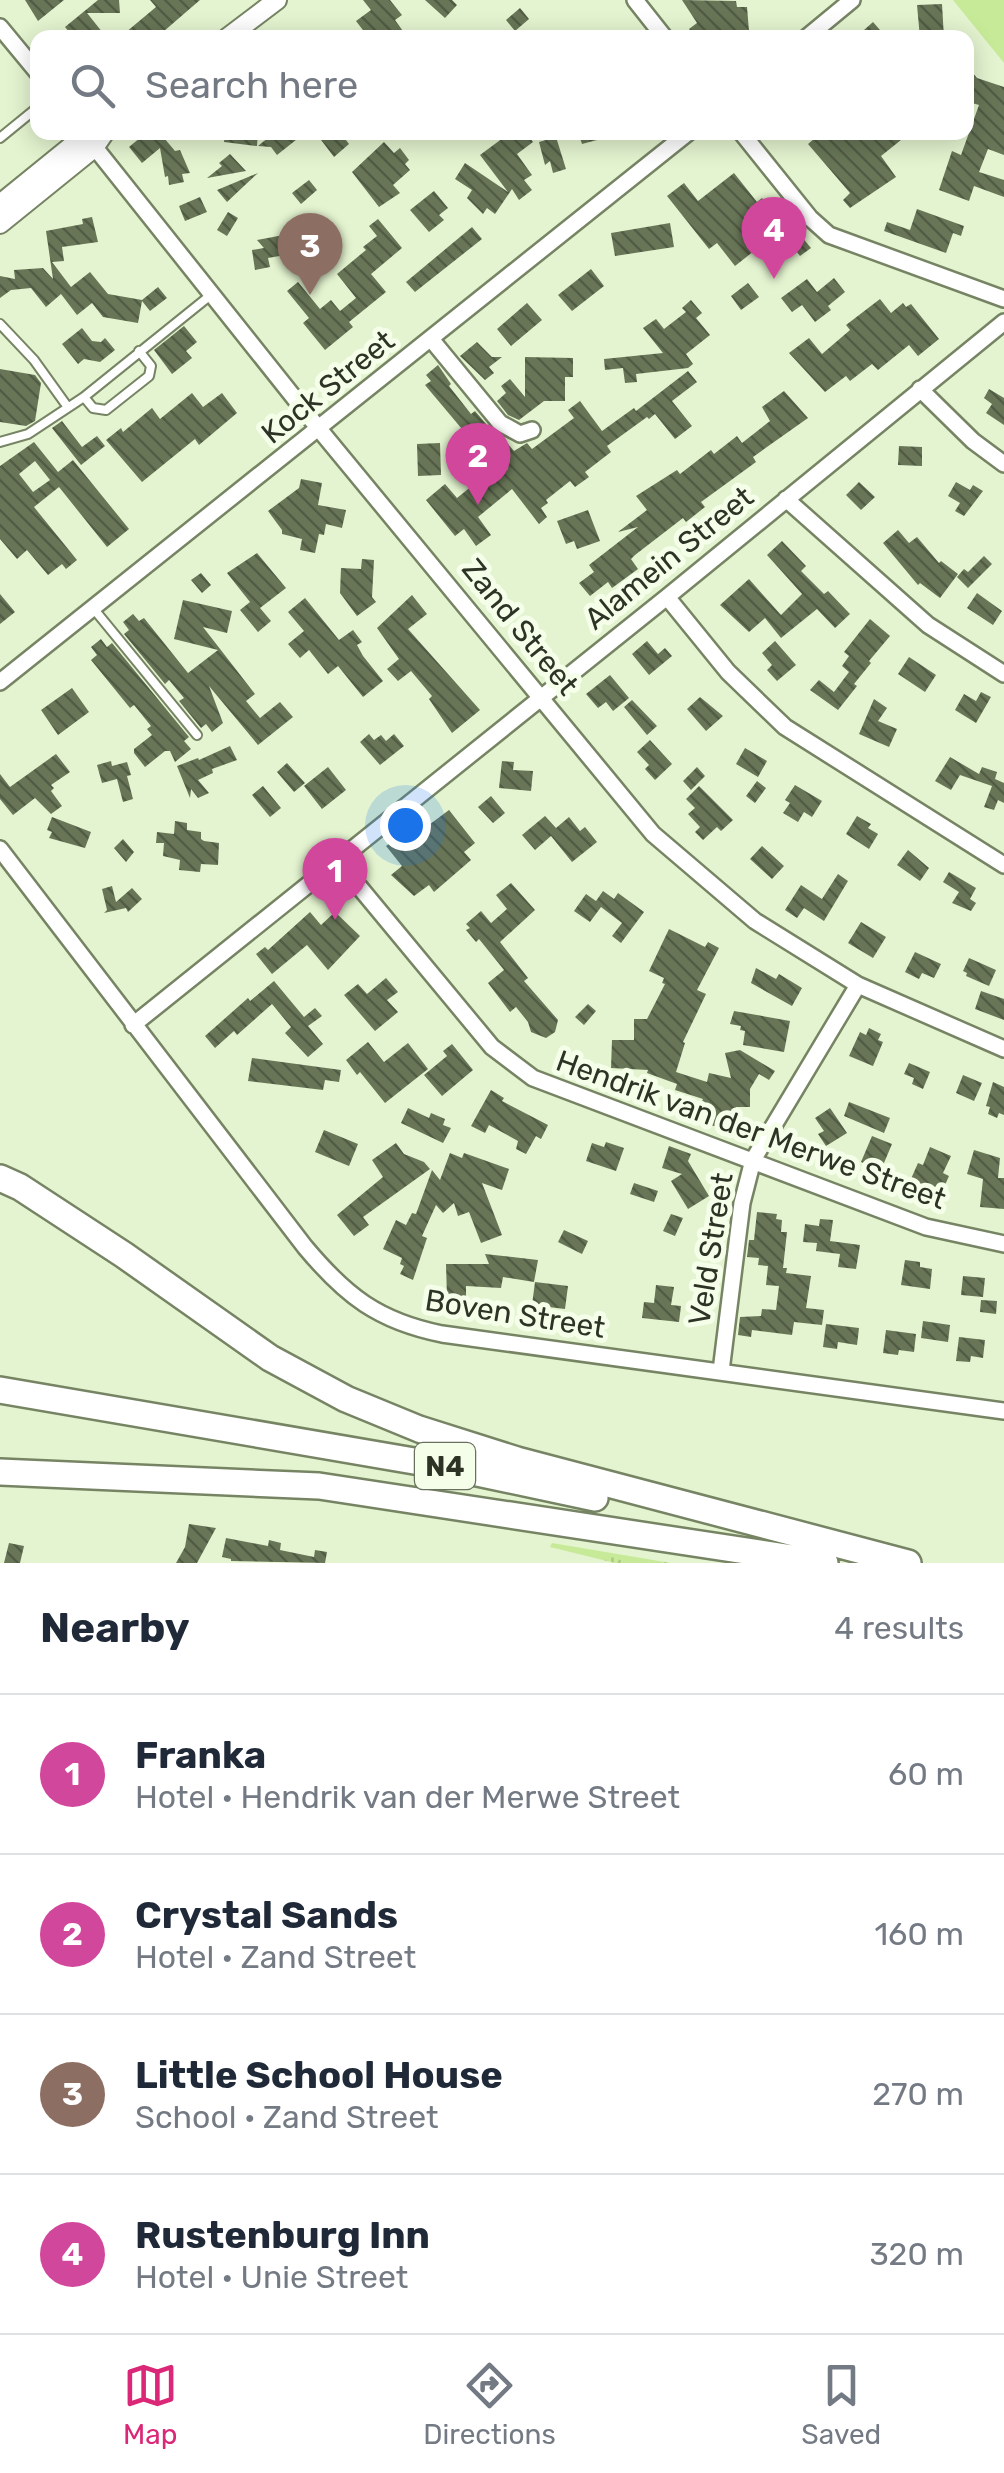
<!DOCTYPE html>
<html lang="en">
<head>
<meta charset="utf-8">
<style>
	:root { --surface:#fff; --page:#f2f2f3; --text:#1f2937; --muted:#747a83; --line:#e0e1e3; --accent:#db2777 }
	body { margin:0; font-family:Rubik,sans-serif; background:var(--page); color:var(--text) }
	.you { position:absolute; left:405px; top:825px; width:35px; height:35px; margin:-25px; border:8px solid #fff; border-radius:50%; background:#1a73e8; box-shadow:0 0 0 15px #1a73e833 }
	.badge { display:grid; place-items:center; width:65px; height:65px; border-radius:50%; background:var(--accent); color:#fff; font-size:32px; font-weight:700 }
	.pin { position:absolute; translate:-50% -82px; filter:drop-shadow(0 2px 5px #0008) }
	.pin::after { content:''; position:absolute; top:52px; width:35px; height:30px; background:inherit; clip-path:polygon(0 0,100% 0,50% 100%) }
	.list { margin:0; padding:0; list-style:none }
	h2 { display:flex; justify-content:space-between; align-items:center; height:130px; margin:0; padding:0 40px; font-size:42px }
	h2 small { font-size:32px; font-weight:400; color:var(--muted) }
	.list li { display:grid; grid-template-columns:65px 1fr auto; gap:30px; align-items:center; box-sizing:border-box; height:160px; padding:0 40px; border-top:2px solid var(--line) }
	.list b { display:block; font-size:38px; white-space:nowrap }
	.list p { margin:0; font-size:32px; white-space:nowrap; color:var(--muted) }
	.list em { font-size:32px; font-style:normal; color:var(--muted) }
	.icon { flex:none; width:55px; height:55px; fill:none; stroke:currentColor; stroke-width:2; stroke-linecap:round; stroke-linejoin:round }
	.map { position:relative; flex:none; width:1004px; height:1563px; overflow:hidden }
	.search { position:absolute; background:var(--surface); box-shadow:0 5px 25px #0003; left:30px; right:30px; top:30px; height:110px; display:flex; align-items:center; gap:25px; box-sizing:border-box; padding:0 35px; border-radius:20px; color:var(--muted); font-size:38px }
	.sheet { height:770px; background:var(--surface) }
	nav { display:flex; justify-content:space-around; align-items:center; box-sizing:border-box; height:140px; border-top:2px solid var(--line); background:var(--surface); font-size:28px; color:var(--muted) }
	nav a { display:grid; justify-items:center; gap:5px }
	nav .on { color:var(--accent) }
	.map>svg:first-child { display:block }
	.grass { fill:url(#grass-tufts) }
	.pitch { fill:#c7ea98 }
	.building { fill:url(#building-back-hatch); fill-rule:evenodd }
	.lines { fill:none; stroke-linecap:round; stroke-linejoin:round }
	.service-casing { stroke:#768464; stroke-width:12 }
	.minor-casing { stroke:#768464; stroke-width:20 }
	.tertiary-casing { stroke:#768464; stroke-width:22 }
	.trunk-casing { stroke:#768464; stroke-width:30 }
	.service { stroke:#fff; stroke-width:8 }
	.minor { stroke:#fff; stroke-width:15 }
	.tertiary { stroke:#fff; stroke-width:18 }
	.trunk { stroke:#fff; stroke-width:25 }
	.labels { text-anchor:middle; stroke-width:10; stroke-linejoin:round; paint-order:stroke }
	.shield { fill:#f5fee9; stroke:#697060; stroke-width:2.5 }
	.shield-label { font-size:28px; font-weight:bold; fill:#2d3325 }
	.street-label { font-size:30px; fill:#2d3325; stroke:#f5fee9 }
</style>
</head>
<body>
<div class="map">
<svg width="1004" height="1563" viewBox="0 0 1004 1563">
	<defs>
		<pattern id="grass-tufts" width="24" height="20" patternUnits="userSpaceOnUse" patternTransform="scale(2.5)"><rect width="24" height="20" fill="#c7ea98"/><path d="M3 7l-1-3M5 7V3M7 7l1-3M15 17l-1-3M17 17v-4M19 17l1-3" fill="none" stroke="#abc983"/></pattern>
		<pattern id="building-back-hatch" width="6" height="6" patternUnits="userSpaceOnUse" patternTransform="scale(2.5)"><rect width="6" height="6" fill="#687657"/><path d="M-1 5l2 2M0 0l6 6M5-1l2 2" fill="none" stroke="#525c44"/></pattern>
	</defs>
	<rect width="100%" height="100%" fill="#e4f4d0"/>
	<path class="grass" d="M552,1543L671,1563H615L550,1547Z"/>
	<path class="pitch" d="M953,0H1004V63Z"/>
	<path class="building" d="M25,0H64L38,21Z
		M98,0H119L120,13H87L107,38H74L65,27Z
		M150,0H200L156,38H119L156,7Z
		M363,0H390L402,15L395,20L408,38H369L356,21L371,10Z
		M425,0H452L457,5L445,18Z
		M682,0L736,1L737,7H747L749,31L720,32V38H697L689,29L697,23Z
		M942,4L944,38H920L917,5Z
		M520,8L529,19L515,31L506,20Z
		M873,22L887,38H855Z
		M966,65L977,78L1004,87V155L988,149L979,172L1004,180V197L974,186L969,201L939,190L952,151L961,155L979,105L966,101Z
		M147,132H159L175,151L180,150L190,173L182,174L184,182L169,185L168,176L165,177L160,148L142,163L129,147Z
		M225,132H258L257,146L224,142Z
		M275,132H306L277,155L271,147L258,146Z
		M315,132H340L349,144L334,157Z
		M511,132H525L533,142L517,154L532,175L524,180L532,190L519,200L512,189L495,214L487,208L483,214L467,198L472,190L455,179L465,163L508,192L480,155Z
		M578,132H611L612,136L582,144Z
		M822,132H911L881,156L896,177L850,208L843,200L850,193L808,144Z
		M556,137L566,169L553,173L550,161L545,165L539,142Z
		M384,142L394,153L400,148L409,160L405,164L410,170L393,185L400,193L379,207L352,172Z
		M230,154L246,171L207,178L222,166L219,163Z
		M258,173L227,202L217,190Z
		M734,173L757,202L762,198L777,218L746,241L754,251L735,266L717,243L709,249L667,196L684,183L698,201Z
		M309,180L317,190L301,204L292,193Z
		M434,191L448,208L439,215L444,220L429,232L410,210Z
		M200,197L207,212L185,221L179,206Z
		M917,209L964,226L961,236L953,233L946,253L884,231L887,222L910,230Z
		M228,212L238,218L227,236L217,230Z
		M92,217L98,242L62,247L64,261L52,262L71,287L90,272L108,294L142,300L158,287L167,298L150,311L142,301L138,323L103,317L92,303L77,315L61,294L46,307L31,288L11,290L0,298V276L15,279L14,270L43,268L53,279L46,231L83,224L82,219Z
		M378,219L402,248L371,274L386,292L349,322L353,327L325,350L303,323L309,318L287,291L298,282L320,309L331,300L340,311L356,298L337,274L366,250L363,247L377,236L369,226Z
		M670,223L674,247L615,256L611,233Z
		M472,227L482,239L415,292L406,282Z
		M796,230L811,248L800,256L786,238Z
		M305,231L308,251L268,258L270,267L255,270L252,250L264,248L257,240Z
		M591,269L604,286L572,311L558,295Z
		M834,278L845,292L828,306L831,310L815,322L802,305L792,312L781,298L807,279L817,292Z
		M748,283L759,297L741,310L731,296Z
		M880,299L891,313L903,303L906,307L911,304L939,339L918,356L909,345L878,370L872,364L850,381L846,376L825,392L789,353L809,338L822,354L850,330L846,325Z
		M691,300L702,313L696,318L710,335L686,354L693,364L688,368L636,374L637,382L625,383L623,368L605,370L604,359L663,353L643,328L656,319L664,329L686,312L682,308Z
		M527,303L542,320L511,346L497,329Z
		M184,326L197,342L186,351L192,358L172,374L154,350Z
		M82,328L92,341L101,342L105,338L115,350L100,362L84,359L78,364L62,344Z
		M477,342L492,357H502L489,367L494,373L485,380L460,356Z
		M525,357L573,358V377H565V401H544L519,420L508,415L497,401L506,393L501,386L510,379L525,397Z
		M438,365L451,384L449,386L471,414L475,411L499,439L503,438L514,451L527,443L532,449L574,418L568,410L580,401L602,431L634,408L636,411L688,371L697,382L672,401L692,426L675,439L655,414L649,419L647,417L607,446L611,452L585,472L589,477L575,487L570,481L546,500L548,503L541,508L547,517L539,524L512,489L478,517L491,535L476,546L464,529L455,536L426,500L445,484L457,498L478,481L485,489L508,469L473,430L467,435L425,385L431,381L426,375Z
		M0,369L35,375L41,383L35,421L26,426L0,422Z
		M989,389L1004,398V425L986,413L992,404L984,398Z
		M784,391L808,418L753,457L756,462L701,502L705,507L686,522L683,518L635,555L631,559L638,569L612,588L608,582L590,596L579,583L594,572L589,565L638,527L618,532L647,510L636,496L677,470L680,474L711,450L714,454L737,436L742,443L770,421L762,407Z
		M192,393L203,407L222,393L237,413L199,445L195,439L142,482L106,440L121,428L123,432L152,408L160,419Z
		M62,421L82,447L97,436L105,446L81,465L52,428Z
		M34,442L58,472L73,460L129,529L107,547L59,487L34,507L77,560L66,569L62,564L48,575L27,550L17,559L0,539V466ZM35,461L50,480L33,492L19,474Z
		M440,443L441,475L418,476L417,444Z
		M899,446L922,447V466L898,465Z
		M301,479L322,483L318,505L346,510L342,528L326,524L324,535L319,534L315,553L300,550L302,539L282,534V530L268,511L299,488Z
		M859,482L875,497L861,510L846,495Z
		M956,482L970,490L973,485L983,491L964,516L955,511L960,503L948,496Z
		M588,510L600,541L577,549L574,541L566,544L557,521Z
		M898,530L909,543L917,537L939,563L941,561L958,574L940,598L920,583L918,585L883,543Z
		M782,541L806,566L801,571L824,594L828,591L850,614L835,628L817,609L781,638L765,618L749,632L720,605L749,579L781,615L802,594L767,555Z
		M257,553L286,588L260,608L271,621L258,632L240,610L250,602L227,573Z
		M984,556L992,564L968,588L957,577L964,569L968,572Z
		M362,559L374,560L372,597L376,602L357,616L340,593L341,568L361,569Z
		M201,573L211,585L202,593L191,580Z
		M977,593L1002,611L993,625L967,608Z
		M0,594L15,612L0,624Z
		M412,595L427,614L408,629L480,710L452,733L429,699L432,696L411,671L398,681L387,669L399,659L377,628Z
		M305,598L339,640L353,630L362,642L357,645L363,656L383,681L363,697L338,666L328,674L309,650L300,658L288,644L304,631L288,612Z
		M183,600L232,611L227,633L203,627L255,694L246,701L260,718L280,702L293,717L258,745L209,686L223,723L212,732L206,724L201,728L179,701L184,698L169,680L165,684L124,634L129,630L123,622L133,614L139,621L144,618L188,673L218,650L174,639Z
		M870,619L890,636L869,661L871,663L854,684L857,686L838,710L810,690L819,680L834,692L849,672L842,666L849,656L844,652Z
		M101,639L107,647L112,643L189,737L184,741L191,749L175,762L170,751H165L145,767L134,753V749L152,735L147,729L151,726L134,705L130,708L91,660L97,655L91,647Z
		M647,641L658,654L665,648L672,656L649,675L632,654Z
		M775,641L796,665L777,681L767,670L772,665L762,653Z
		M909,657L936,675L925,692L898,674Z
		M610,675L629,698L613,711L606,702L598,708L586,694Z
		M72,688L89,712L58,735L41,710Z
		M981,692L991,697L976,723L955,710L964,694L976,701Z
		M700,697L723,716L706,731L687,709Z
		M874,699L887,708L878,721L897,729L889,747L859,734Z
		M632,700L657,726L647,735L624,707Z
		M369,734L374,740L381,735L386,741L394,734L404,746L380,765L360,742Z
		M650,740L672,764L655,780L645,769L649,765L637,752Z
		M230,746L237,760L212,769L213,773L198,780L209,793L198,798L191,789L190,798L177,766L198,758L199,760Z
		M745,748L767,761L758,777L736,764Z
		M56,754L70,772L51,785L54,788L51,791L62,806L51,814L35,798L13,815L0,799V774L10,787Z
		M950,757L979,774L982,767L997,772L995,779L1004,783V803L998,800L994,810L984,807L992,786L960,775L951,790L935,781Z
		M111,761L112,766L127,762L131,775L127,776L133,799L123,802L117,779L102,783L97,765Z
		M502,761L514,762L513,770L533,771L531,791L499,788Z
		M287,763L305,783L294,792L277,772Z
		M328,767L346,790L322,809L304,786Z
		M697,767L705,776L691,790L683,781Z
		M757,781L766,788L755,803L746,796Z
		M795,785L822,801L812,817L804,812L798,822L783,813L790,803L785,800Z
		M263,786L281,808L270,817L252,795Z
		M699,786L733,820L721,831L717,827L703,840L695,832L700,827L688,814L695,808L686,799Z
		M491,796L505,813L493,823L478,807Z
		M449,810L475,843L464,852L471,860L434,892L429,885L414,896L391,875L402,866L386,846L397,838L402,845Z
		M545,816L556,828L569,817L580,831L585,827L597,842L572,862L551,836L535,850L522,835Z
		M857,816L871,824L868,828L878,834L869,849L846,834Z
		M52,817L91,832L85,848L49,838L52,832L47,830Z
		M175,821L187,823V830L201,832V839L204,841L219,843L218,865L201,864L200,872L179,870L180,860L163,856L164,843H156L157,832L174,834Z
		M123,839L134,852L126,862L114,848Z
		M762,846L784,866L772,879L750,859Z
		M908,850L929,868L920,881L897,865Z
		M949,872L976,888L970,899L976,903L971,911L952,903L959,892L943,882Z
		M838,874L848,881L824,921L804,908L797,918L785,910L801,885L822,899Z
		M511,883L535,910L500,942L528,978L524,981L558,1020L555,1032L546,1038L531,1032L528,1022L516,1007L510,1012L488,983L504,970L479,939L476,942L466,930L470,928L466,924L481,911L491,923L507,909L496,895Z
		M112,886L116,902L132,888L142,899L128,912L126,908L104,913L107,910L102,889Z
		M603,891L614,899L618,893L644,912L621,943L612,936L622,923L601,907L590,922L574,911L586,894L596,901Z
		M310,912L321,925L335,912L360,936L328,970L307,945L272,974L256,954L265,947L268,950Z
		M861,922L886,937L873,958L848,943Z
		M669,929L705,947L708,942L719,948L697,990L706,994L683,1042L685,1043L676,1072L707,1082L709,1073L731,1078L725,1053L740,1050L775,1071L769,1080L759,1074L750,1089V1107H736V1119H722L720,1127L708,1125L712,1107L701,1104L703,1099L675,1090L677,1084L647,1073L648,1070L611,1068L612,1040H634V1019H647L665,984L662,983L664,978L649,971Z
		M915,952L941,964L934,978L922,973L919,979L905,972Z
		M969,958L996,970L989,986L966,976L967,973L963,971Z
		M756,968L776,979L779,974L802,988L792,1006L751,983Z
		M386,978L398,992L387,1000L398,1012L375,1031L344,995L358,984L367,994Z
		M274,981L304,1017L315,1008L322,1016L308,1026L323,1044L308,1057L285,1033L291,1027L272,1004L237,1035L234,1031L215,1048L205,1036L248,998L250,1001Z
		M981,991L1004,999V1020L975,1009Z
		M588,1004L596,1011L584,1025L575,1017Z
		M734,1011L790,1021L784,1052L743,1045L745,1031L740,1030L741,1026L730,1024Z
		M869,1028L881,1034L878,1040L883,1042L873,1066L849,1056L860,1032L866,1035Z
		M368,1042L384,1062L408,1043L428,1069L385,1103L360,1072L357,1075L346,1060Z
		M452,1044L473,1070L442,1096L424,1075L447,1056L443,1051Z
		M252,1058L341,1070L339,1082L325,1080L323,1090L248,1081Z
		M909,1063L930,1072L923,1089L912,1084L914,1078L904,1074Z
		M963,1075L982,1083L974,1101L956,1093Z
		M993,1082L1004,1087V1115L999,1113L997,1118L988,1114L990,1107L986,1106Z
		M491,1090L504,1098L502,1101L548,1125L541,1139L536,1136L526,1154L516,1149L518,1141L489,1125L485,1133L471,1126Z
		M849,1102L890,1118L884,1133L844,1116Z
		M408,1108L429,1118L431,1113L445,1119L443,1125L451,1128L443,1143L401,1123Z
		M830,1108L847,1133L826,1146L818,1134L824,1131L815,1118Z
		M324,1130L358,1144L349,1166L315,1152Z
		M872,1136L892,1144L881,1170L861,1162Z
		M606,1142L624,1148L616,1171L586,1161L592,1143L604,1147Z
		M396,1143L404,1154L424,1162L430,1169L363,1217L369,1225L354,1236L337,1215L383,1177L372,1160Z
		M669,1146L691,1154L688,1161L709,1196L688,1209L671,1181L682,1174L662,1168Z
		M930,1147L951,1156L943,1173L949,1176L941,1194L910,1181L918,1163L923,1165Z
		M974,1150L1000,1158L998,1178H1004V1209L980,1207L983,1179L967,1174Z
		M450,1153L462,1158L464,1153L509,1169L502,1190L482,1183L502,1235L481,1243L469,1212L458,1216L454,1203L443,1213L436,1205L422,1236L427,1238L413,1280L400,1274L404,1266L400,1264L402,1258L383,1249L396,1220L406,1225L412,1213L416,1214L432,1170L440,1180Z
		M634,1183L658,1191L654,1202L630,1194Z
		M757,1212L777,1214L776,1219L782,1220L781,1232H787L783,1268H787L786,1273L811,1276L806,1308L824,1310L822,1325L794,1322L792,1335L752,1330L751,1337L738,1335L740,1317L761,1316L762,1309L776,1310L779,1286L766,1285L768,1266L758,1265L759,1258L747,1257L749,1240H754Z
		M671,1214L683,1218L675,1236L663,1231Z
		M820,1219L833,1220L830,1241L860,1245L856,1269L838,1267L840,1254L816,1251L817,1243L803,1242L805,1224L819,1226Z
		M564,1230L588,1241L582,1254L558,1242Z
		M485,1254L538,1260L534,1282L503,1277L501,1288L466,1286V1297H447L446,1264H489Z
		M905,1260L920,1262V1267L932,1269L930,1289L901,1285Z
		M963,1276L985,1278L983,1297L961,1295Z
		M535,1282L568,1286L565,1309L532,1305Z
		M656,1285L674,1287L671,1305L681,1306L679,1322L642,1318L644,1302L654,1303Z
		M981,1300L997,1301L996,1314L980,1312Z
		M923,1321L950,1325L948,1342L921,1338Z
		M826,1324L859,1328L857,1345L838,1342L837,1349L823,1347Z
		M886,1330L916,1334L914,1352L899,1350L898,1355L883,1353Z
		M959,1337L985,1340L983,1358L971,1356L970,1362L956,1361Z
		M189,1524L216,1528L197,1563H176L185,1547Z
		M226,1538L268,1546L269,1540L281,1543L280,1550L314,1557L315,1550L327,1552L325,1563L231,1561V1559L222,1557Z
		M9,1543L24,1546L20,1563H4Z"/>
	<g class="lines">
		<g class="service-casing">
			<path id="service" d="M0,138L38,107
				M0,324L34,360L67,406
				M84,397L93,408L106,410L149,376L151,366L139,351
				M0,442L28,434L84,397L212,294
				M93,608L197,735"/>
		</g>
		<g class="minor-casing">
			<path id="minor" d="M635,0L665,38
				M0,27L38,73
				M806,38L852,0
				M741,132L810,218L829,235L1004,299
				M89,140L319,429L653,834L755,921L858,985L1004,1049
				M431,339L500,423L520,434L532,430
				M920,389L973,441L1004,464
				M786,499L928,625L1004,674
				M667,597L728,672L785,727L1004,865
				M0,682L689,132
				M0,849L305,1247C346,1296 378,1321 442,1334L1004,1411
				M337,860L492,1047L533,1078L926,1227L1004,1244
				M133,1025L667,597L1004,322
				M721,1371L742,1203L753,1160L858,985"/>
		</g>
		<g class="tertiary-casing">
			<path id="tertiary" d="M227,38L277,0
				M0,204L85,135L93,132
				M0,224L94,148L105,132"/>
		</g>
		<g class="trunk-casing">
			<path id="trunk" d="M0,1178L20,1187L124,1255L270,1358L346,1399L419,1429L517,1460L908,1563
				M0,1390L449,1467L595,1498
				M0,1472L319,1486L825,1563"/>
		</g>
		<use href="#service" class="service"/>
		<use href="#minor" class="minor"/>
		<use href="#tertiary" class="tertiary"/>
		<use href="#trunk" class="trunk"/>
	</g>
	<g class="labels">
		<rect class="shield" x="415" y="1443" width="60" height="46" rx="8"/>
		<g class="shield-label">
			<text x="445" y="1476">N4</text>
		</g>
		<g class="street-label">
			<text transform="translate(328 387) rotate(-39)" y="10">Kock Street</text>
			<text transform="translate(669 558) rotate(-39)" y="10">Alamein Street</text>
			<text transform="translate(520 627) rotate(51)" y="10">Zand Street</text>
			<text transform="translate(751 1130) rotate(20)" y="10">Hendrik van der Merwe Street</text>
			<text transform="translate(711 1249) rotate(-81)" y="10">Veld Street</text>
			<text transform="translate(515 1314) rotate(9)" y="10">Boven Street</text>
		</g>
	</g>
</svg>
<div class="you"></div>
<div class="pin badge" style="left:335px;top:920px;background:#d1479c">1</div>
<div class="pin badge" style="left:478px;top:505px;background:#d1479c">2</div>
<div class="pin badge" style="left:310px;top:295px;background:#8d6e63">3</div>
<div class="pin badge" style="left:774px;top:279px;background:#d1479c">4</div>
<div class="search"><svg class="icon" aria-label="search" viewBox="0 0 24 24"><circle cx="10" cy="10" r="6"/><path d="M15 15l6 6"/></svg>Search here</div>
</div>
<section class="sheet">
<h2>Nearby<small>4 results</small></h2>
<ul class="list">
<li><span class="badge" style="background:#d1479c">1</span><div><b>Franka</b><p>Hotel · Hendrik van der Merwe Street</p></div><em>60 m</em></li>
<li><span class="badge" style="background:#d1479c">2</span><div><b>Crystal Sands</b><p>Hotel · Zand Street</p></div><em>160 m</em></li>
<li><span class="badge" style="background:#8d6e63">3</span><div><b>Little School House</b><p>School · Zand Street</p></div><em>270 m</em></li>
<li><span class="badge" style="background:#d1479c">4</span><div><b>Rustenburg Inn</b><p>Hotel · Unie Street</p></div><em>320 m</em></li>
</ul>
</section>
<nav>
<a class="on"><svg class="icon" aria-label="map" viewBox="0 0 24 24"><path d="M3 6l6-2 6 2 6-2v14l-6 2-6-2-6 2zM9 4v14M15 6v14"/></svg>Map</a>
<a><svg class="icon" aria-label="directions" viewBox="0 0 24 24"><path d="M12 3l9 9-9 9-9-9zM9 14v-3h6M13 9l2 2-2 2"/></svg>Directions</a>
<a><svg class="icon" aria-label="saved" viewBox="0 0 24 24"><path d="M7 4h10v16l-5-4-5 4z"/></svg>Saved</a>
</nav>
</body>
</html>
